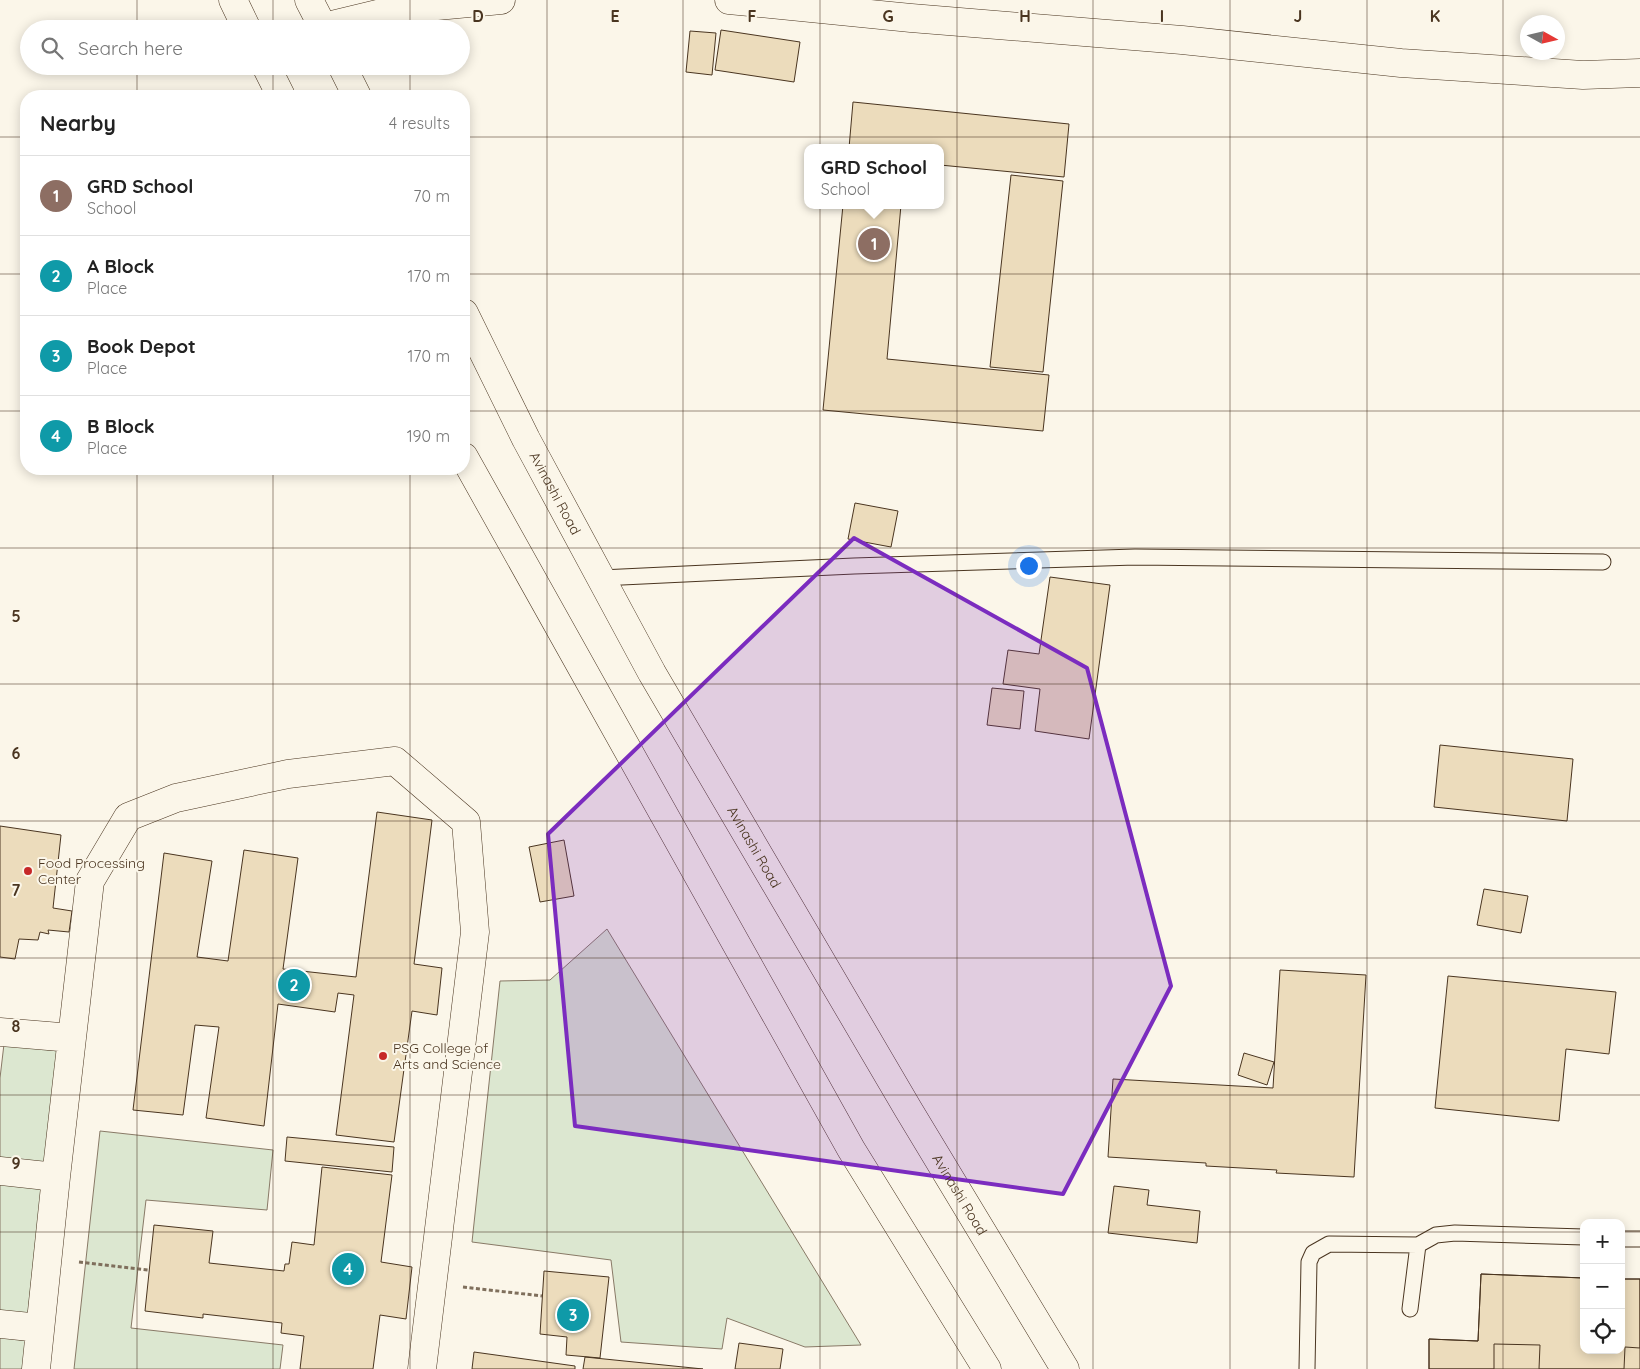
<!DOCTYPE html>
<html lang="en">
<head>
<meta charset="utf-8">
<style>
	:root { --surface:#fff; --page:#f6f6f6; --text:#222; --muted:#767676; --line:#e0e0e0; --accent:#c62828 }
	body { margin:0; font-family:Quicksand,sans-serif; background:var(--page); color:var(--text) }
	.controls { position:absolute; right:15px; bottom:15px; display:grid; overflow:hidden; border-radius:10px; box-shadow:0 2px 12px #0003 }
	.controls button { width:45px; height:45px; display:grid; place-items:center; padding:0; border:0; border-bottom:1px solid var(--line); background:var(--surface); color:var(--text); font:25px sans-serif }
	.compass { position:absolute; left:1520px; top:15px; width:45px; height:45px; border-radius:50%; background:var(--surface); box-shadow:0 2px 12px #0003; rotate:98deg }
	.you { position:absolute; left:1028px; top:565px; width:18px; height:18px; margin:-12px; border:4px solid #fff; border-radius:50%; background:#1a73e8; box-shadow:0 0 0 8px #1a73e833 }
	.badge { display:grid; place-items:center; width:32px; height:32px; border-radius:50%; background:var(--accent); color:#fff; font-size:16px; font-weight:700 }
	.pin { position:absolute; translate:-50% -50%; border:2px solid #fff; box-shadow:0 1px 5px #0006 }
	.popup { position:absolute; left:804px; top:144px; width:140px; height:65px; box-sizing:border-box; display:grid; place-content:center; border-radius:10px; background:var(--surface); filter:drop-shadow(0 1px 4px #0005); font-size:16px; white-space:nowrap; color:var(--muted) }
	.popup b { font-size:19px; color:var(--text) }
	.popup::after { content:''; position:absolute; left:50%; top:100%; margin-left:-10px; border:10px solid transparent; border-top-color:var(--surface) }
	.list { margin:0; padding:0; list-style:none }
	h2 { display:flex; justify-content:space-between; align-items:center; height:65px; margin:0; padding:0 20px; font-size:21px }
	h2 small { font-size:16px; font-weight:400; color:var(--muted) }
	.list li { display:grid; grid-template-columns:32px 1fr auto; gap:15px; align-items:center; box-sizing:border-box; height:80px; padding:0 20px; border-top:1px solid var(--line) }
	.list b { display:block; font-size:19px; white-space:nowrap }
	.list p { margin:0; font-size:16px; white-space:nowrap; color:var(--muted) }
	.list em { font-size:16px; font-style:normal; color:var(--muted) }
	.icon { flex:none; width:28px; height:28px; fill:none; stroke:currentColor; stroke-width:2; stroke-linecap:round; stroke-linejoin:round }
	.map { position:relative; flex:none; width:1640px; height:1369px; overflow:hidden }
	.search { position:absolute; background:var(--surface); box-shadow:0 2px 12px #0003; left:20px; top:20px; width:450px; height:55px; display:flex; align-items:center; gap:12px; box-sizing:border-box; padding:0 18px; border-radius:28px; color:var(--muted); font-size:19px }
	.panel { position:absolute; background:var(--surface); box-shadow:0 2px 12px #0003; left:20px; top:90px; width:450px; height:385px; border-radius:20px }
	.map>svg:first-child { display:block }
	.green { fill:#dce7d0; stroke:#887966 }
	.building { fill:#ecdcbc; stroke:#4a3520 }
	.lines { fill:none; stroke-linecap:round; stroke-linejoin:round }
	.lane-casing { stroke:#4a3520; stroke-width:17 }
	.street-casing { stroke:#4a3520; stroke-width:29 }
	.primary-casing { stroke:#4a3520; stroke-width:29 }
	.path { stroke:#7f6f5c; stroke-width:3; stroke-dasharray:4 2.5; stroke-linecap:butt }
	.lane { stroke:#fbf6e9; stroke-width:15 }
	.street { stroke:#fbf6e9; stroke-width:28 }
	.primary { stroke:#fbf6e9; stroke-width:28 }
	.marked { fill:#7b2cbf; fill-opacity:0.2; stroke:#7b2cbf; stroke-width:4; stroke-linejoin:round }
	.grid { fill:none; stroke:#4a3520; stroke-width:1; stroke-opacity:0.55 }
	.poi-dot { fill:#c62828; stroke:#fbf6e9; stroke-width:2 }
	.labels { text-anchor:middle; stroke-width:4; stroke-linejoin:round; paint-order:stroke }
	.street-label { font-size:14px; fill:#4a3520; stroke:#fbf6e9 }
	.poi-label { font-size:14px; fill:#4a3520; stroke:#fbf6e9; text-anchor:start }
	.grid-label { font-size:16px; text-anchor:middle; font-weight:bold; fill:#4a3520; stroke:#fbf6e9; stroke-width:4; stroke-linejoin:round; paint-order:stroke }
</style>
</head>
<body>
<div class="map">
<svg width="1640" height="1369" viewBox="0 0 1640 1369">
	<rect width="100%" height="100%" fill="#fbf6e9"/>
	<path class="green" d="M607,929L861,1345L805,1347L727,1318L722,1349L621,1342L611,1260L472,1242L500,981L550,980Z
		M4,1044L58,1051L44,1164L0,1159V1078Z
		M100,1131L273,1150L267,1210L146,1200L131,1328L283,1345L280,1369H74Z
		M0,1180L42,1185L28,1314L0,1311Z
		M0,1337L29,1341L26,1369H0Z"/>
	<path class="building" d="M721,30L800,42L794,82L715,70Z
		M690,31L716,33L712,75L686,72Z
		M853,102L1069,124L1064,177L940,165V148H849Z
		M1011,175L1063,181L1043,372L990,367Z
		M843,205H901L887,359L1049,375L1043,431L823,410Z
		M855,503L898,511L891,547L848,539Z
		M1050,577L1110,585L1089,739L1035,731L1040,689L1003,684L1008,650L1039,654Z
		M992,688L1024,691L1020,729L987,725Z
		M1440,745L1573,759L1567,821L1434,807Z
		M377,812L432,820L414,964L442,968L437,1015L412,1011L394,1142L336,1135L354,995L338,993L335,1012L278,1004L264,1126L206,1118L219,1027L195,1025L183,1115L133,1110L164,853L212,861L197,957L228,961L244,850L298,858L283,969L356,977Z
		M0,826L61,835L53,908L72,911L69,932L48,930L49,934L40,932L38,940L19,939L15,959L0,957Z
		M564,840L574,896L540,902L529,847Z
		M1484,889L1528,896L1521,933L1477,925Z
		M1280,970L1366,975L1354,1177L1276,1173L1277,1170L1206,1166V1163L1108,1157L1113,1079L1273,1088Z
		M1448,976L1616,992L1609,1054L1566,1049L1559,1121L1435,1108Z
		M1244,1053L1274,1062L1267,1085L1238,1075Z
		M287,1137L394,1147L392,1172L285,1161Z
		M322,1167L392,1175L381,1262L412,1267L406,1319L380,1315L373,1369H300L304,1336L281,1333L282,1323L203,1314V1318L145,1311L154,1225L213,1231L209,1263L284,1271L285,1264H289L292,1242L314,1245Z
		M1114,1186L1149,1190L1147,1205L1200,1211L1197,1243L1108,1233Z
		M544,1271L609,1277L600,1358L566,1355L567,1337L540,1334Z
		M1481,1274L1584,1278V1350H1621V1279H1640V1348L1625,1347L1624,1369H1539L1540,1345L1494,1344V1369H1429V1339L1478,1341Z
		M1481,1274L1584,1278V1350H1621V1279H1640V1369H1429V1339L1478,1341Z
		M739,1343L783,1349L780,1369H735Z
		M474,1352L575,1366V1369H472Z
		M585,1357L703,1369H583Z"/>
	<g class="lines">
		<g class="lane-casing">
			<path id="lane" d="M601,578L854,566L1135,557L1603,562
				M1621,1239H1640
				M1410,1309L1418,1245L1436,1235L1455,1233L1584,1237
				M1307,1369L1309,1262L1313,1253L1329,1244L1418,1245"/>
		</g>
		<g class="street-casing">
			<path id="street" d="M729,0L911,18L1182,40L1401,63L1583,75L1640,73
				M323,27L394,10L501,0
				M0,1032L72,1038
				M0,1171L56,1177
				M0,1324L40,1328
				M36,1369L56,1177L90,881L128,817L176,798L288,774L395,761L466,822L475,932L422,1369"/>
		</g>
		<g class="primary-casing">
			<g id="primary">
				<path d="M233,0L247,29"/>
				<path d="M309,0L324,29"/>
				<path d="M266,66L281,96"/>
				<path d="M342,66L357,96"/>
				<path id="s1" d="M464,313L526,439L652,673L908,1109L1065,1369"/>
				<path d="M464,457L851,1149L987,1369"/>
			</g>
		</g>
		<path class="path" d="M79,1262L148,1270
			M463,1287L542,1296"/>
		<use href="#lane" class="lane"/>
		<use href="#street" class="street"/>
		<use href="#primary" class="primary"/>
	</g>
	<path class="marked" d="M854,538L1087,668L1171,986L1063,1194L575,1126L548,834Z"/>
	<path class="grid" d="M137,0V29M273,0V29M410,0V29M547,0V1369M683,0V1369M820,0V1369M957,0V1369M1093,0V1369M1230,0V1369M1367,0V1369M1503,0V1369M137,66V96M273,66V96M410,66V96M0,137H26M464,137H1640M0,274H26M464,274H1640M0,411H26M464,411H1640M137,469V1369M273,469V1369M410,469V1369M0,548H1640M0,684H1640M0,821H1640M0,958H1640M0,1095H1640M0,1232H1584M1621,1232H1640"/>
	<g class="poi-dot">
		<circle cx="28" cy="871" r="5"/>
		<circle cx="383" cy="1056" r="5"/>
	</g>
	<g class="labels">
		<g class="street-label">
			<text dy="5" stroke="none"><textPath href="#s1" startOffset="202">Avinashi Road</textPath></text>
			<text dy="5" stroke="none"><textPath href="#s1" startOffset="608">Avinashi Road</textPath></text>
			<text dy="5" stroke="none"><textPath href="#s1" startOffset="1012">Avinashi Road</textPath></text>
		</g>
		<g class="poi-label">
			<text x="38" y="868">Food Processing<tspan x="38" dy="16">Center</tspan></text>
			<text x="393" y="1053">PSG College of<tspan x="393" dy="16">Arts and Science</tspan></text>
		</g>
	</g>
	<g class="grid-label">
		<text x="478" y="22">D</text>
		<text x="615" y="22">E</text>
		<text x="752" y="22">F</text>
		<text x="888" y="22">G</text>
		<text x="1025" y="22">H</text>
		<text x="1162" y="22">I</text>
		<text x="1298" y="22">J</text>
		<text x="1435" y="22">K</text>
		<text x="16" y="622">5</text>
		<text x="16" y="759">6</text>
		<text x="16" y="896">7</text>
		<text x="16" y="1032">8</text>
		<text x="16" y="1169">9</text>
	</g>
</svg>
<div class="controls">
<button>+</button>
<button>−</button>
<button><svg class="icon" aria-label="locate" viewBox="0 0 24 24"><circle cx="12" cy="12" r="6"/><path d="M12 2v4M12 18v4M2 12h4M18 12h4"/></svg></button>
</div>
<svg class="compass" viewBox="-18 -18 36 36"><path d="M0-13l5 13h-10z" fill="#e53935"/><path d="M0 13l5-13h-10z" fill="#767676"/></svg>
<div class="you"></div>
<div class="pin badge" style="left:874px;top:244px;background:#8d6e63">1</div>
<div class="popup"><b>GRD School</b>School</div>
<div class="pin badge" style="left:294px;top:985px;background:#0f9aa8">2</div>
<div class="pin badge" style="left:573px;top:1315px;background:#0f9aa8">3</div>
<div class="pin badge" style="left:348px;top:1269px;background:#0f9aa8">4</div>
<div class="search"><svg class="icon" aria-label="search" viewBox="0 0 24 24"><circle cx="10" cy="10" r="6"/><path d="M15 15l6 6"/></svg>Search here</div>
<section class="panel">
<h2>Nearby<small>4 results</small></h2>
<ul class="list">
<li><span class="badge" style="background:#8d6e63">1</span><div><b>GRD School</b><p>School</p></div><em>70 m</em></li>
<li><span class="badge" style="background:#0f9aa8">2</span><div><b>A Block</b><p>Place</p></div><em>170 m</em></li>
<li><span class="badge" style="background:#0f9aa8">3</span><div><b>Book Depot</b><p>Place</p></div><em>170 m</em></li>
<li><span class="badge" style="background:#0f9aa8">4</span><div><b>B Block</b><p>Place</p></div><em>190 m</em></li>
</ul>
</section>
</div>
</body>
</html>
